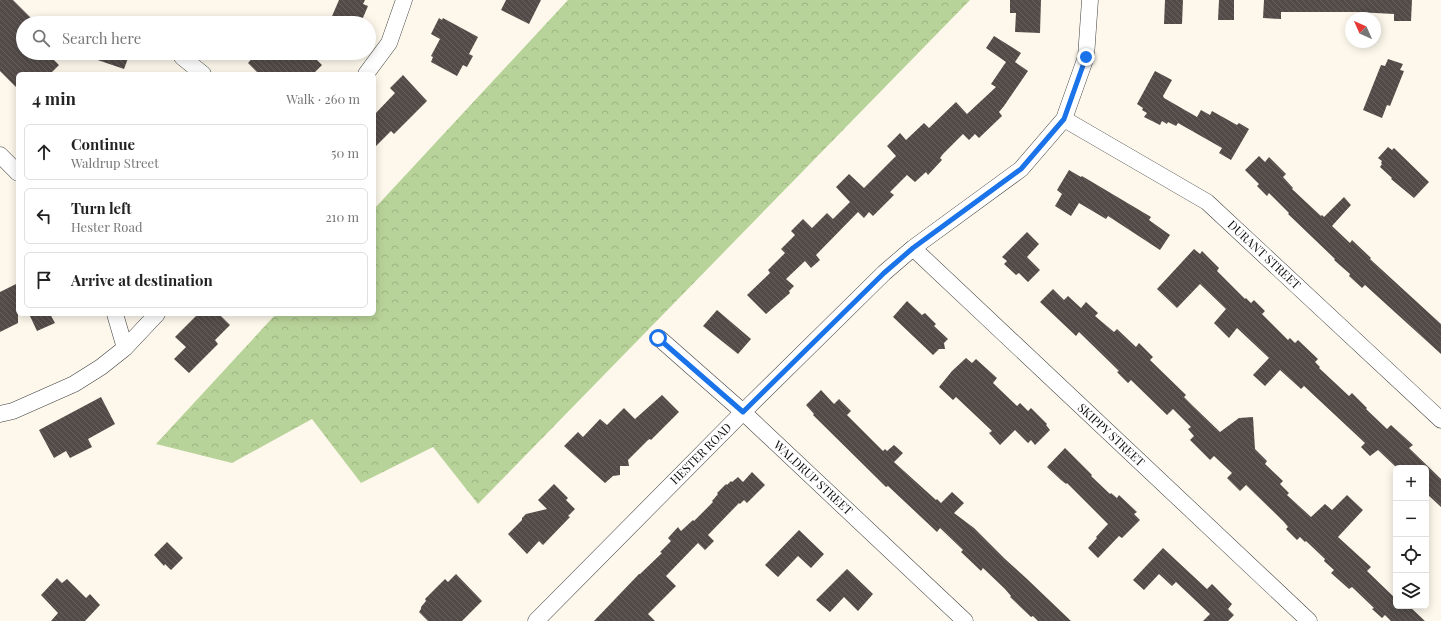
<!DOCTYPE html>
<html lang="en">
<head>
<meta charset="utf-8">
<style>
	:root { --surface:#fff; --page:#f6f6f6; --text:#222; --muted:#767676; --line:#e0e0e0 }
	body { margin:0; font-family:"Playfair Display",serif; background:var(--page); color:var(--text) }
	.controls { position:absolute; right:12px; bottom:12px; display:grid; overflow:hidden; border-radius:6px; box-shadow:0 2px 10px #0003 }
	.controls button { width:36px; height:36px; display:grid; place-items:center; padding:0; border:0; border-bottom:1px solid var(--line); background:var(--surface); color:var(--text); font:20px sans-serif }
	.compass { position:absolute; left:1345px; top:12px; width:36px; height:36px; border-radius:50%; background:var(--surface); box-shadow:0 2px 10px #0003; rotate:315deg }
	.stop { position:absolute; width:12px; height:12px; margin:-9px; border:3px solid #1a73e8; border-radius:50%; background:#fff }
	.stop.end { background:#1a73e8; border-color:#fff; box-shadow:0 1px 4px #0008 }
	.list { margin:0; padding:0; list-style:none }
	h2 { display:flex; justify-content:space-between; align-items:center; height:52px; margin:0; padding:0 16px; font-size:17px }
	h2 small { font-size:13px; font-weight:400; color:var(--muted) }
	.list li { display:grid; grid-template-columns:26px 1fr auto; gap:12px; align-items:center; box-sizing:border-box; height:56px; margin:0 8px 8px; padding:0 8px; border:1px solid var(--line); border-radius:6px }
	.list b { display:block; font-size:15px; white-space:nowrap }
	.list p { margin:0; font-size:13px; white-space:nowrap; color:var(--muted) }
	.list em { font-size:13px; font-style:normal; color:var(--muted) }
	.icon { flex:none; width:22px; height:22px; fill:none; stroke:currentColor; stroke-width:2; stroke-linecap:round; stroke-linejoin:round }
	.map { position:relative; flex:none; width:1441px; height:621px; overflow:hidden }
	.search { position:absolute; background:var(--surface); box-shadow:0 2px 10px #0003; left:16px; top:16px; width:360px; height:44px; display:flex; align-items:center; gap:10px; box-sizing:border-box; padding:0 14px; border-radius:22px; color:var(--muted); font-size:15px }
	.panel { position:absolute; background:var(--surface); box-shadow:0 2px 10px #0003; left:16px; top:72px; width:360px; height:244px; border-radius:6px }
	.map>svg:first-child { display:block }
	.forest { fill:url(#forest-crowns) }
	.building { fill:url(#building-back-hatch) }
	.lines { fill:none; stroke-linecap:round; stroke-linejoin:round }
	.minor-casing { stroke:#3e3e3e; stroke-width:17 }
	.minor { stroke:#fff; stroke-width:16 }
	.route { stroke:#1a73e8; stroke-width:5 }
	.labels { text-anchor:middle; stroke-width:4; stroke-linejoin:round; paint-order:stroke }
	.street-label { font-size:12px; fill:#0b0b0b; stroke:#fff }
</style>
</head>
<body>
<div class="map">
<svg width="1441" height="621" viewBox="0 0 1441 621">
	<defs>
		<pattern id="forest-crowns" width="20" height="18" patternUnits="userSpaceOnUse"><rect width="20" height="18" fill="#b8d399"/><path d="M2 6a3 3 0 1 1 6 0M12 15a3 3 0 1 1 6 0" fill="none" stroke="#9db482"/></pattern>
		<pattern id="building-back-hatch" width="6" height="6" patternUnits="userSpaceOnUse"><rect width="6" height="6" fill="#524b48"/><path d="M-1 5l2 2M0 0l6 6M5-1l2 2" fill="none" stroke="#66605e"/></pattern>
	</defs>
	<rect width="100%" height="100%" fill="#fdf8eb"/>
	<path class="forest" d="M568,0H970L478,504L433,447L361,483L312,419L232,463L156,444L276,314H374V209Z"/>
	<path class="building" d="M0,0H13L36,23H23V53H47L59,65L50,74H18V89L0,71Z
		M339,0H365L363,4L368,6L362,20L353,16L350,23H329Z
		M506,0H541L529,24L501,10Z
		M1010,0H1041L1040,33L1015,32L1016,13H1010Z
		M1165,0H1183L1182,24H1164Z
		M1219,0H1234V20H1218Z
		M1264,0H1412L1411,21H1394V14L1357,12H1281V19L1263,18Z
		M439,18L442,20L443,18L478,37L469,54L473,56L467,67L463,65L457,76L431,62L433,57L431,56L440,39L431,34Z
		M994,36L1021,53L1015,62L1028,71L1004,106L999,112L1002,116L979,138L975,134L969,140L963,134L943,154L940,158L942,160L928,175L926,172L915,182L907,175L890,192L894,195L873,216L869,212L864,218L858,212L816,255L820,260L811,268L805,261L786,279L794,286L789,291L790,293L766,314L747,295L770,273L768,270L785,253L781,249L795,235L791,231L803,219L812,228L827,213L833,219L850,202L836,187L849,174L864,188L896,156L887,146L900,133L906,140L924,123L929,128L956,102L967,114L996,87L991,84L1006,62L986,48Z
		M83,53H130L124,69L83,55Z
		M257,53H266L273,60L279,53H310L322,65L313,74H259L248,63Z
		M1388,59L1403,64L1400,70L1404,71L1390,106L1387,105L1382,118L1363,110L1381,65L1385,66Z
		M1155,71L1172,80L1163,96L1164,98L1197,117L1201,110L1210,115L1212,111L1237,125L1239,123L1249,129L1231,160L1219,153L1222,148L1178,123L1176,126L1168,122L1167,124L1162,121L1160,125L1144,117L1147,113L1142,110L1143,108L1137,104Z
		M403,75L427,101L394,134L391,131L374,148V115L395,93L390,88Z
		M1388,147L1392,150L1394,148L1429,182L1414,198L1391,179L1392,178L1380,167L1382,164L1381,163L1382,161L1378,158Z
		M1259,156L1265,162L1269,157L1286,174L1283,177L1293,188L1292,189L1321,216L1322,215L1324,217L1344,197L1351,205L1332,226L1350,243L1352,240L1371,258L1370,259L1441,324V354L1365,285L1362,288L1349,276L1350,274L1334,260L1335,259L1288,214L1289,213L1269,193L1267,196L1257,186L1259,184L1245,170Z
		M1069,170L1081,177L1082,176L1151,217L1149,220L1170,235L1160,250L1108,216L1106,219L1079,203L1071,216L1055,206L1062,194L1057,190Z
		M1027,232L1039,244L1027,257L1040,270L1028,282L1019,273L1016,275L1004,264L1007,261L1002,257Z
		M1194,249L1200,254L1202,251L1219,268L1217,271L1245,299L1246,298L1251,303L1254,300L1265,311L1262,314L1288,340L1290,338L1295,343L1298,340L1318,359L1315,362L1320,367L1319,368L1349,396L1352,393L1367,408L1366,409L1387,429L1391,425L1413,445L1409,448L1441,479V507L1426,493V468H1397L1378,450L1370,456L1361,447L1365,443L1304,386L1301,389L1280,370L1265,386L1253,375L1269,358L1237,328L1229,338L1214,323L1226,309L1200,284L1177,308L1157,289Z
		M18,283V323L0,332V292Z
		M1053,289L1064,300L1068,296L1081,308L1086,302L1098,313L1095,316L1114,332L1117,329L1136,347L1139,343L1153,357L1150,360L1186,395L1184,397L1194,407L1220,432L1239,418L1253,417L1255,449L1267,461L1265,464L1283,481L1280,484L1289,493L1287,495L1311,517L1325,504L1332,510L1347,495L1363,510L1338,537L1371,567L1367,571L1396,599V606H1409L1425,621H1391L1385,615L1382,618L1372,609L1374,608L1352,587L1349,589L1331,573L1334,570L1324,561L1325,559L1306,541L1305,542L1300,537L1297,540L1286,529L1288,527L1284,522L1246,485L1240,491L1227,478L1232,473L1214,456L1210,460L1190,440L1194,436L1188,429L1191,427L1173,409L1167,415L1131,380L1128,383L1117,372L1119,371L1079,332L1076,336L1040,302Z
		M907,301L922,315L925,313L936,324L934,326L948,339L944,343L945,349H939L933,355L893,317Z
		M717,310L751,339L738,354L703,326Z
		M29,314H50L55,323L37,331Z
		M198,314H219L230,325L215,340L218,344L189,373L174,359L186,347L175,337Z
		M966,358L972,363L976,359L997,378L993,383L1017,406L1020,403L1028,411L1031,408L1047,424L1046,425L1050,430L1035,445L1031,440L1028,443L1015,430L1000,445L989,433L992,431L956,397L953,400L939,387L952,371Z
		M821,390L834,404L839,399L851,411L847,415L883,451L885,449L887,451L894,445L903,453L894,462L936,500L937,499L941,503L952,492L964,503L954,513L974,528L1005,559L1026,578L1071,621H1038L1033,616L1031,617L1010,597L1011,596L1005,589L983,568L981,571L961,552L963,550L940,528L937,532L888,486L886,487L813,415L814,414L806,405Z
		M662,395L679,412L651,440L650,439L648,440L628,460L629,466H620V475L613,476L605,483L564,446L578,432L583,437L600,419L607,425L624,408L635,419Z
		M101,397L115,424L88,439L92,447L70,458L66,451L54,458L39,430Z
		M1065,448L1092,475L1091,476L1110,494L1111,493L1117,498L1119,495L1137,512L1134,514L1140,520L1122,538L1119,536L1098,558L1088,548L1097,538L1096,537L1108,524L1067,483L1066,484L1061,480L1047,467Z
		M752,472L765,485L747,503L744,500L740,504L739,503L708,535L714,541L705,550L698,543L666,576L676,586L648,614L655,621H594L639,574H640L662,553L660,552L671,541L668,538L678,527L681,531L693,520L694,521L713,502L712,501L718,494L717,493L726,484L727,485L731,481L732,482L738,477L743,482Z
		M554,484L568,498L566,500L575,509L568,516L570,517L543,545L539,541L527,554L508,534L522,520V518L526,514L547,509L538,500Z
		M799,530L824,554L811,568L798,556L778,577L765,565Z
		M167,542L183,558L171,570L165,564L164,566L154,555Z
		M1163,548L1207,589L1212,584L1232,604L1228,609L1234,615L1228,621H1203L1210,614L1176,582L1172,586L1159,574L1144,590L1133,580Z
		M847,569L873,594L858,611L844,597L830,612L816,600Z
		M456,574L482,601L462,621H428L419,612L421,609V607L426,601L425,599L445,579L448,582Z
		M57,578L62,583L67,579L86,598L90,594L100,605L85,621H51L58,613L41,595Z"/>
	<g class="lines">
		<g class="minor-casing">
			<path id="minor" d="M182,57L203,74
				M366,74L389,43L404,0
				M1064,119L1207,202L1441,420
				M0,155L18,173
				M913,248L1309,621
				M115,314L125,348
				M659,338L743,412L965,621
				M0,414L13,411L74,384L101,367L125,348L157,314
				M536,621L743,412L884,273L913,248L1021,169L1064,119L1086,57L1090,0"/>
		</g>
		<use href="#minor" class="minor"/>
	</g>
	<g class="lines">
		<path class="route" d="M658,338L743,412L884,273L913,248L1021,169L1064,119L1086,57"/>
	</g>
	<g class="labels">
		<g class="street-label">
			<text transform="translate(1264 255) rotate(43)" y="4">DURANT STREET</text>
			<text transform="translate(1111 435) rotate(43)" y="4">SKIPPY STREET</text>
			<text transform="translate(701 454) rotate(-45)" y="4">HESTER ROAD</text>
			<text transform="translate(813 478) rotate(43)" y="4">WALDRUP STREET</text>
		</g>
	</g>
</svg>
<div class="controls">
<button>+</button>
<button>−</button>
<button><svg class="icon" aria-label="locate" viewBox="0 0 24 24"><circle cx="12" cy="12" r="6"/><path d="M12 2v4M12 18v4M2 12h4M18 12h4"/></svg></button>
<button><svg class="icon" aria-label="layers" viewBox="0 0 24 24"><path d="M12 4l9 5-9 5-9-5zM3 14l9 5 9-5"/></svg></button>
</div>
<svg class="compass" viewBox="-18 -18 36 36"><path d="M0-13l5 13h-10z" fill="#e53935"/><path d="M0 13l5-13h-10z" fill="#767676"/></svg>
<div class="stop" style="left:658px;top:338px"></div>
<div class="stop end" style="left:1086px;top:57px"></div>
<div class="search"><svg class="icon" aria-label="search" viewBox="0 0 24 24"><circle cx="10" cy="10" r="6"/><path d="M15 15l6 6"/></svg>Search here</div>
<section class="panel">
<h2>4 min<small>Walk · 260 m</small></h2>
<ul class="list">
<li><svg class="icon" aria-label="ahead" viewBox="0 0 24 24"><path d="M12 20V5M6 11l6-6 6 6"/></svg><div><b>Continue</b><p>Waldrup Street</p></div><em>50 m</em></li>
<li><svg class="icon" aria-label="left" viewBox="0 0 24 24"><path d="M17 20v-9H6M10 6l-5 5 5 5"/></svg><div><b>Turn left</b><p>Hester Road</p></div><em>210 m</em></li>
<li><svg class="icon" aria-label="arrive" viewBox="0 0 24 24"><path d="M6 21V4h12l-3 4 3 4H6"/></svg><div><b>Arrive at destination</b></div></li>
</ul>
</section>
</div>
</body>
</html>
